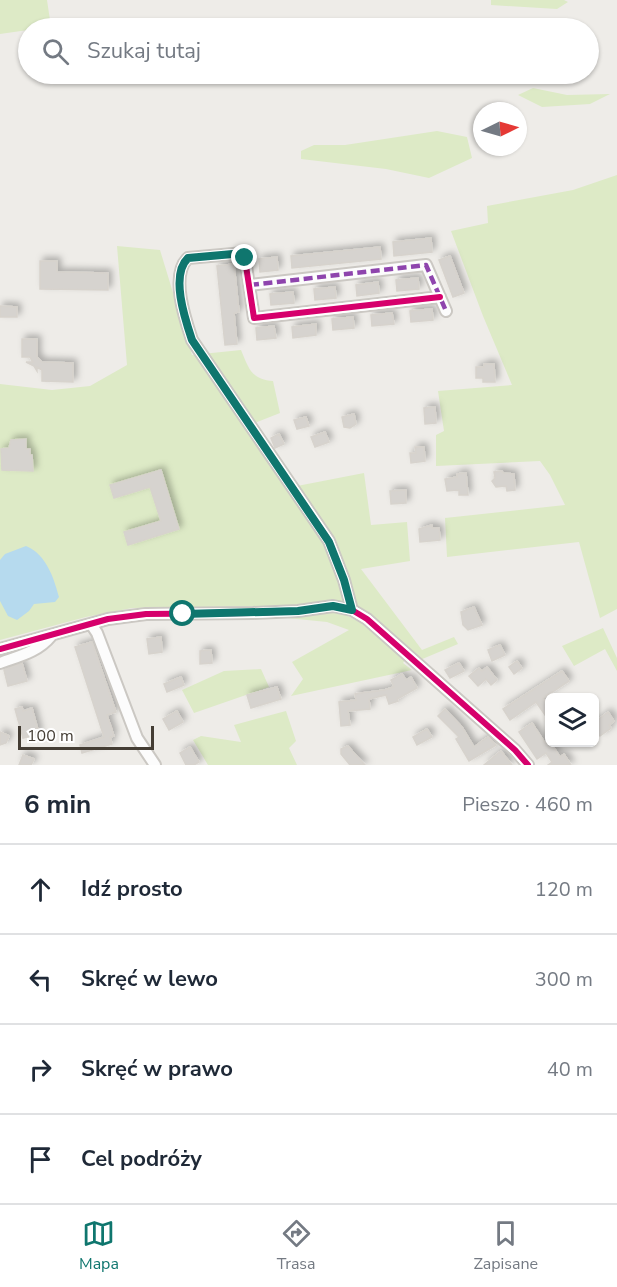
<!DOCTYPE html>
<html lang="pl">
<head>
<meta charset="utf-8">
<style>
	:root { --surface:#fff; --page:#f2f2f3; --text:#1f2937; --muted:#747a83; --line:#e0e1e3; --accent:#0f766e }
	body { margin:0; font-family:"Nunito Sans",sans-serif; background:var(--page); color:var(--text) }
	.controls { position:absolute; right:18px; bottom:18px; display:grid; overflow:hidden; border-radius:9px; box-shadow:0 2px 4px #0004 }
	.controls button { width:54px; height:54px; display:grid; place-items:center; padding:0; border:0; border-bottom:2px solid var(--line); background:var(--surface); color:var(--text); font:30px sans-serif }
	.compass { position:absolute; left:473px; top:102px; width:54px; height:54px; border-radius:50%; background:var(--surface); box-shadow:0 2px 4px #0004; rotate:85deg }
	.scale { position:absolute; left:18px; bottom:15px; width:136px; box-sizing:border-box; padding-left:6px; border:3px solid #443d34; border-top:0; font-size:16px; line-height:21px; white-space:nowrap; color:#443d34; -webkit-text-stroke:4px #fff; paint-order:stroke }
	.stop { position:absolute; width:18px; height:18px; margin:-14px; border:4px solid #0f766e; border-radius:50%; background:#fff }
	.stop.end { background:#0f766e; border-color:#fff; box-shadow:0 2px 6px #0008 }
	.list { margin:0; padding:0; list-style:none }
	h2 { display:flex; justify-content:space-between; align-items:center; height:78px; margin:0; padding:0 24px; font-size:26px }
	h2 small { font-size:20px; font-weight:400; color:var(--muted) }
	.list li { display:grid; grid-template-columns:39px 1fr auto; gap:18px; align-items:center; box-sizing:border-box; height:90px; padding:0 24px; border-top:2px solid var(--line) }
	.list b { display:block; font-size:22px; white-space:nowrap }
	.list em { font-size:20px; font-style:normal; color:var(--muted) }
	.icon { flex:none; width:33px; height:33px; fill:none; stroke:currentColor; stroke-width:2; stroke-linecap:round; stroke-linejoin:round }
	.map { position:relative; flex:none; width:617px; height:765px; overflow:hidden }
	.search { position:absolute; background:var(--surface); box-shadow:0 2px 4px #0004; left:18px; right:18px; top:18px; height:66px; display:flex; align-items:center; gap:15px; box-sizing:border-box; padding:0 21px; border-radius:33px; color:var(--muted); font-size:22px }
	.sheet { height:438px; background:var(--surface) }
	nav { display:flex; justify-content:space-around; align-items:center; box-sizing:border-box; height:84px; border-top:2px solid var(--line); background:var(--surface); font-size:16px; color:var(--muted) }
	nav a { display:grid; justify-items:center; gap:3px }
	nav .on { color:var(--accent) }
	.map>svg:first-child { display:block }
	.green { fill:#ddeac6 }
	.water { fill:#b6daee }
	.building { fill:#d6d3cf; stroke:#d7d3cd; stroke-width:1.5; filter:url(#shadow) }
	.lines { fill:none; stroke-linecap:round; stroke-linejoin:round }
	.minor-casing { stroke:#cbc8c3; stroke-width:14 }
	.minor { stroke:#fcfcfc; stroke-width:10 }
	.quiet { stroke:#8e44ad; stroke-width:4.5; stroke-dasharray:9 4.5; stroke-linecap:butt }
	.cycleway-casing { stroke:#fff; stroke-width:10 }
	.cycleway { stroke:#d6006c; stroke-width:6 }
	.route { stroke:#0f766e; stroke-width:8 }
</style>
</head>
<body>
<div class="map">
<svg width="617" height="765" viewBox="0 0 617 765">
	<defs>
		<filter id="shadow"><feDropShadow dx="3.5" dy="-3.5" stdDeviation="3" flood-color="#0004"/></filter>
	</defs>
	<rect width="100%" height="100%" fill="#eeece8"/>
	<path class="green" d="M0,0H47L51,27L28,28V30L0,34Z
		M491,0H564L568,2L557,9L491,5Z
		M533,88L567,95L610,94L590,104L542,107L518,95Z
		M437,131L467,137L472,158L429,178L386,169L301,159V151L314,145H345Z
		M617,175V609L600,618L579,542L447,557L445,518L565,505L550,475L540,461L436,466V435L444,431L438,391L512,385L483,316L451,231L488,223L487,206L573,190Z
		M117,246L160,250L192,355L241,350C249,369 251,379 273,381L280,413L247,426L327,543L347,605L132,608L86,617L0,640V384L52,390L90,386L127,365Z
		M364,473L371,525L407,522L410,561L361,569L422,650L454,637L458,644L420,660L356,606L335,540L297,486Z
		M328,612L346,615L361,623L405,660L403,663L412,670L291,696L303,679L292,662L349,630L327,622L287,618L289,615Z
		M603,628L617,658V671L605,649L574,666L562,646Z
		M261,669L269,687L194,713L182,690L224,671Z
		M286,711L296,741L289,748L297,765H208L193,740L201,736L241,742L234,725Z"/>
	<path class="water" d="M26,546C46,554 54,578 59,597L55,602L34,604L29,611L17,620L8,616L0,601V560L5,554Z"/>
	<path class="building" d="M431,238L432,252L394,256L393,242Z
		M380,247L381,259L292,268L291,256Z
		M450,256L464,293L453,297L439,260Z
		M277,257L278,270L260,272L259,259Z
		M40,261H57V272L108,273V290L40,289Z
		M234,264L239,312L234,313L237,344L225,345L217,266Z
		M418,278L419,289L397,291L396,280Z
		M378,282L379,293L357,296L356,285Z
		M335,287L336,298L315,300L314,289Z
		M293,292L294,303L271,305L270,294Z
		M0,306L17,307V317H0Z
		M432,309L433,320L411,322L410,311Z
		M392,313L394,324L372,326L371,315Z
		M353,317L354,328L333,330L332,319Z
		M316,324V335L293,338L292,327Z
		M274,326L276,338L257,340L256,328Z
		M22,339H37V357L42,362L73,363V382L42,381V370L37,367V371L34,366L26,362H33L30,357H22Z
		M484,364H494L495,382H483V378H476V367H484Z
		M435,407L436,423L425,424L424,408Z
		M354,414L356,424L350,428L344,427L342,417Z
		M306,417L309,426L297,429L294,420Z
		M325,432L329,442L315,447L311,437Z
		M279,434L284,444L275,448L271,438Z
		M26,439V449H30V455H32L33,471L2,470L1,449L9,448L11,440Z
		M415,447H424L425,461L411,463L410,453H416Z
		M161,470L179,529L128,545L124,532L161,521L150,487L114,498L110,485Z
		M502,471L503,473L514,474L515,490L507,491L506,486L496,487L492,481L495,478L494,472Z
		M466,473L468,495H459V490L447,491L445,479L457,477V474Z
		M406,490V503L391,504L390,491Z
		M432,525V528H439L440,540L420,542L419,529Z
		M474,607L482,625L468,630L463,625L461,612Z
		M161,637L162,652L149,654L147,639Z
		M92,642L116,712L107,715L114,736L110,737L112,744L82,753L80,745L104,737L75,647Z
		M500,645L505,655L492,661L488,650Z
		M211,650L212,663L200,664V651Z
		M517,661L522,668L514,674L509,667Z
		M22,663L27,681L8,686L4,670Z
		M459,663L464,671L450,678L445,670Z
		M487,667L497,680L491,685L486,679L478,686L469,676L479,668L482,671Z
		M562,671L569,681L543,698L549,709V712L545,715L536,702L510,720L503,709Z
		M402,674L406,680L411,677L417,688L397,699L398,701L389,704L386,695L369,699L370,709L348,711L350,725L341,726L339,702L356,700L355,694L384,690L394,687L391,680Z
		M181,677L184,685L167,692L164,684Z
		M277,687L281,699L251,708L247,695Z
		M22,707L23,711L32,708L39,734L23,738L15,709Z
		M445,709L462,727L474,747L488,737L496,745L469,761L456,739L459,737L438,716Z
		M177,711L183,722L169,730L163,719Z
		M608,712L614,721L609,725L611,728L600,736L594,727V723Z
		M532,723L545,743L549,740L560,757L564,754L571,765H548L552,762L546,753L537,759L519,732Z
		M427,729L432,737L417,745L413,737Z
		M0,732L9,736L6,743L0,745Z
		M348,746L353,752L365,765H350L341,754V749Z
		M190,747L199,762L194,765H186L180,753Z
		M501,751L512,765H484Z
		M23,755L34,759L31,765H19Z"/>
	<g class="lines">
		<g class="minor-casing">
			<path id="minor" d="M250,285L426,265L446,311
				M352,610L344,580L329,541L192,340C185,319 170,275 188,258L244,253L254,318L440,297
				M91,624L97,633L137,738L155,765
				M0,649L108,619L146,614L253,613L298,611L333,606L352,610L367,619L515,750L528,765
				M0,663C19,656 38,652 51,636"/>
		</g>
		<use href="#minor" class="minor"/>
		<path class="quiet" d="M250,285L426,265L446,311"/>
		<g class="cycleway-casing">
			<path id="cycleway" d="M352,610L344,580L329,541L192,340C185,319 170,275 188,258L244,253L254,318L440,297
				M0,649L108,619L146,614L253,613L298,611L333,606L352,610L367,619L515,750L528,765"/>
		</g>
		<use href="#cycleway" class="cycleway"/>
	</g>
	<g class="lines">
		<path class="route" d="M183,614L298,611L333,606L352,610L344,580L329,542L192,340C185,319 170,275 188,258L244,253L245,258"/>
	</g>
</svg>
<div class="controls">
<button><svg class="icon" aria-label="layers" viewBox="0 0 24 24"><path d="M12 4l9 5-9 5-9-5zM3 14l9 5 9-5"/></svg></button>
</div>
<svg class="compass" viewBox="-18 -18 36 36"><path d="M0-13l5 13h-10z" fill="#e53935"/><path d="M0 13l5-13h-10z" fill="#747a83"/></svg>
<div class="scale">100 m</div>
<div class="stop" style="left:183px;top:614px"></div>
<div class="stop end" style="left:245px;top:258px"></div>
<div class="search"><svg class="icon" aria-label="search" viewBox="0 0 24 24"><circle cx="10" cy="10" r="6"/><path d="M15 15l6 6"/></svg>Szukaj tutaj</div>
</div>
<section class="sheet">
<h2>6 min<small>Pieszo · 460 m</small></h2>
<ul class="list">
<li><svg class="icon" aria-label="ahead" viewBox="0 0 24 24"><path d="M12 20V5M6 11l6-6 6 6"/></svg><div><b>Idź prosto</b></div><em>120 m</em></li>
<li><svg class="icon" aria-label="left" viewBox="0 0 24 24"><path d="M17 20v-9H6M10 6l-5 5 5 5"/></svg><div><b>Skręć w lewo</b></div><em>300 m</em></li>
<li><svg class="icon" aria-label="right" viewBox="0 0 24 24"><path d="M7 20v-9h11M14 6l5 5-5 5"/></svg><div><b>Skręć w prawo</b></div><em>40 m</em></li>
<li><svg class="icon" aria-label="arrive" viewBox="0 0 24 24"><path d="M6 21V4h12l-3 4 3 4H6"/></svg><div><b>Cel podróży</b></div></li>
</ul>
</section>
<nav>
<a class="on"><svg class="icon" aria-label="map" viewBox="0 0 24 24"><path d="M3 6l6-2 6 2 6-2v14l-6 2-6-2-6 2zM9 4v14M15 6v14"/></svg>Mapa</a>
<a><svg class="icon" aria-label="directions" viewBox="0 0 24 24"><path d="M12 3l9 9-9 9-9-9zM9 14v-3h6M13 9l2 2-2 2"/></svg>Trasa</a>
<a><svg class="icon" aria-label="saved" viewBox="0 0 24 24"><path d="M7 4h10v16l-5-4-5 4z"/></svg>Zapisane</a>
</nav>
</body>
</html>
